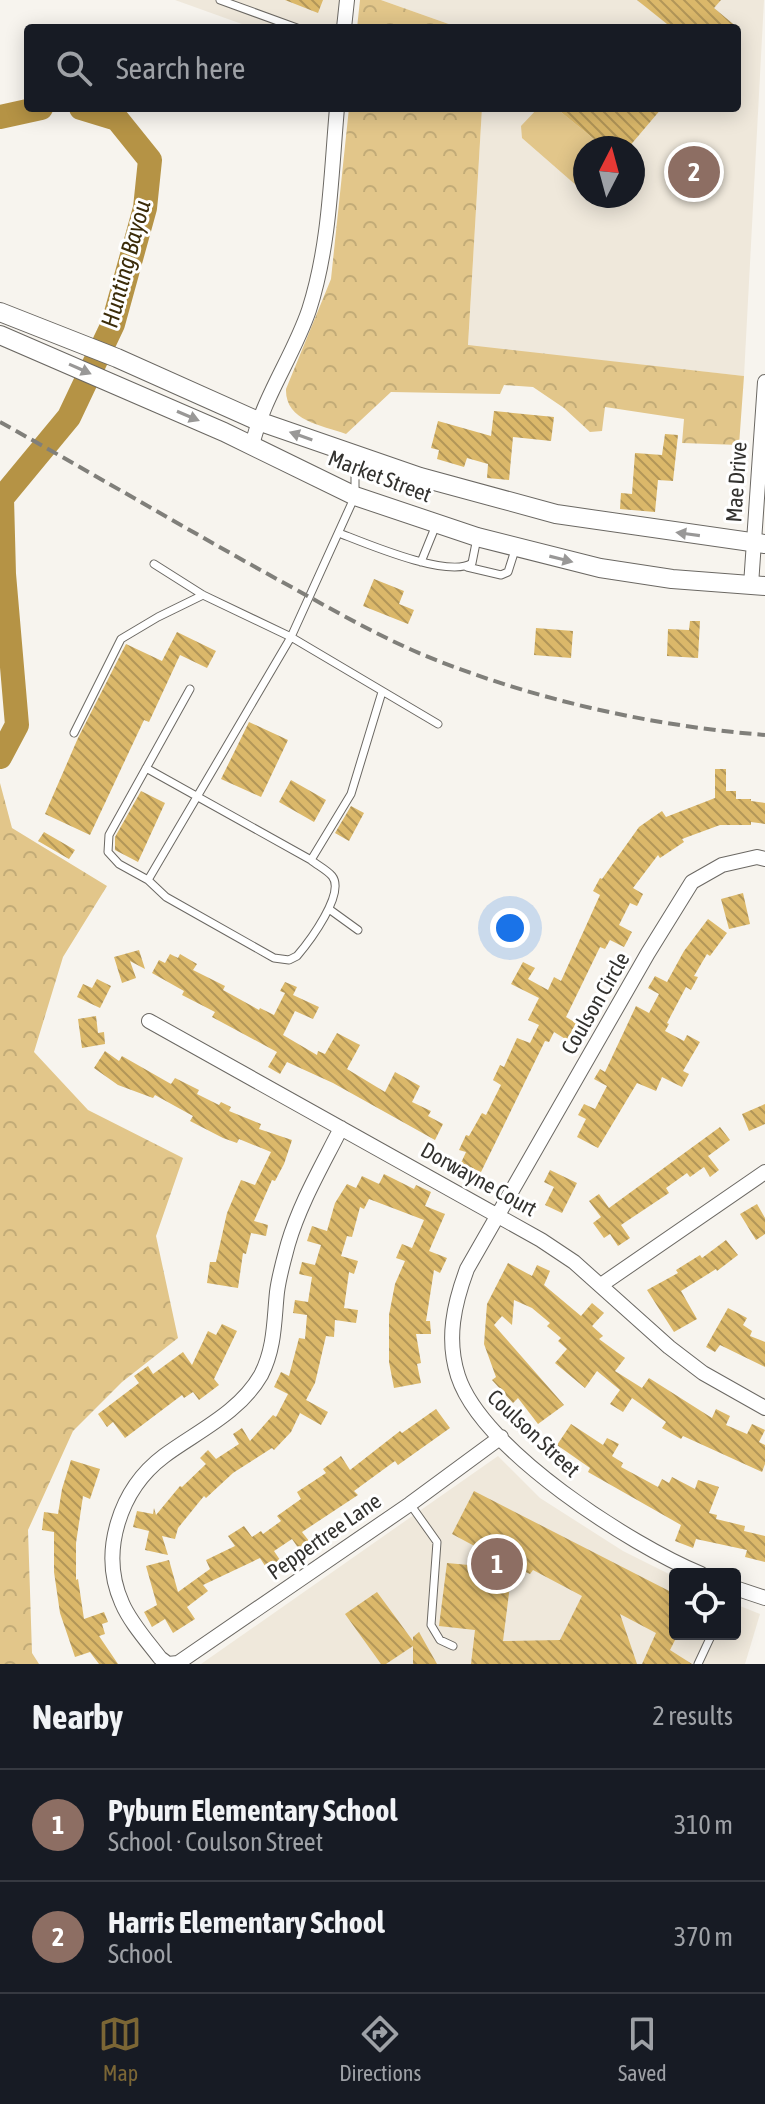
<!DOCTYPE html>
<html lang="en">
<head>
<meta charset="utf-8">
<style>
	:root { --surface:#171b24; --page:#20242c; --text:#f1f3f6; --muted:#9ea1a6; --line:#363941; --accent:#7b6635 }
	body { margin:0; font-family:"Asap Condensed",sans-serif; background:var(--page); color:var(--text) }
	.controls { position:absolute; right:24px; bottom:24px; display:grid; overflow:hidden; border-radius:8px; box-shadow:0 4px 20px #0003 }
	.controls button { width:72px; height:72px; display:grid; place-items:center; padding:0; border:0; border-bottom:2px solid var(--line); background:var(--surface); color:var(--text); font:40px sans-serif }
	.compass { position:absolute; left:573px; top:136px; width:72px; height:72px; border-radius:50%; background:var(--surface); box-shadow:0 4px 20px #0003; rotate:6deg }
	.you { position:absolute; left:510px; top:928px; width:28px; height:28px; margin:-20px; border:6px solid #fff; border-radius:50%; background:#1a73e8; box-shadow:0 0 0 12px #1a73e833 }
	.badge { display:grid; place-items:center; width:52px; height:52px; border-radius:50%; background:var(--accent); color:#fff; font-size:26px; font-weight:700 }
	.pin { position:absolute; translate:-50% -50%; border:4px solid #fff; box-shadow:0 2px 8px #0006 }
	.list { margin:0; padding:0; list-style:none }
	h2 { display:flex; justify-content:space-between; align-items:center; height:104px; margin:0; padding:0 32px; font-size:34px }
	h2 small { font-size:26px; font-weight:400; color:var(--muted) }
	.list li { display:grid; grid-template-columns:52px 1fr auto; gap:24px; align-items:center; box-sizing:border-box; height:112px; padding:0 32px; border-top:2px solid var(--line) }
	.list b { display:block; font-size:30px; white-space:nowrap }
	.list p { margin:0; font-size:26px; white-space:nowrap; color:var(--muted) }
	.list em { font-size:26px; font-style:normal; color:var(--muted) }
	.icon { flex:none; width:44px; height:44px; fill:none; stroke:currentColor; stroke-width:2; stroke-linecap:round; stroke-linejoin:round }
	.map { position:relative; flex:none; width:765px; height:1664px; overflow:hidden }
	.search { position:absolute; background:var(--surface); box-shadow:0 4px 20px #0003; left:24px; right:24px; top:24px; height:88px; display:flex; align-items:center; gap:20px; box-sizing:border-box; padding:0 28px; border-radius:8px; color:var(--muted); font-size:30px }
	.sheet { height:328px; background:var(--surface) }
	nav { display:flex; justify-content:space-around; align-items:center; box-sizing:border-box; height:112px; border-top:2px solid var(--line); background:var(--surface); font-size:22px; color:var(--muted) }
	nav a { display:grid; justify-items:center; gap:4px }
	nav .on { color:var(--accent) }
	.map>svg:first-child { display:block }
	.built { fill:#efe8db; fill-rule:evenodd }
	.forest { fill:url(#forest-crowns) }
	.park { fill:#e2c68a }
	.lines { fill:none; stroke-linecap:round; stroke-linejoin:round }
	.river { stroke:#b59345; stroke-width:24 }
	.building { fill:url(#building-back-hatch) }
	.lane-casing { stroke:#6b6863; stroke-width:9 }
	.street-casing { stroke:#6b6863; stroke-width:16 }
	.secondary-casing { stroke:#6b6863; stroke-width:20 }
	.lane { stroke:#fff; stroke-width:7 }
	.street { stroke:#fff; stroke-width:14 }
	.secondary { stroke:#fff; stroke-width:18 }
	.rail { stroke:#807f7a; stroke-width:4; stroke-dasharray:12 6; stroke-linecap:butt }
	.oneway { fill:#999897 }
	.labels { text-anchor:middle; stroke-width:6; stroke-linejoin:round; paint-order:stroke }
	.street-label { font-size:22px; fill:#33322f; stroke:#fff }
	.water-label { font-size:24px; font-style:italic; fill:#3b2c09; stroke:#fff }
</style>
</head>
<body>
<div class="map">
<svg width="765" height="1664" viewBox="0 0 765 1664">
	<defs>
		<pattern id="forest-crowns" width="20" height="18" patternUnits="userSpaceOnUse" patternTransform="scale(2)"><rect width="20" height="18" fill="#e2c68a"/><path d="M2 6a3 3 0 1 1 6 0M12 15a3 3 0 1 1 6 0" fill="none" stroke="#c2ab77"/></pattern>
		<pattern id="building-back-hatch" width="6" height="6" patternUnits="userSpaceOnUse" patternTransform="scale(2)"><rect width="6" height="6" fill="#dbb86a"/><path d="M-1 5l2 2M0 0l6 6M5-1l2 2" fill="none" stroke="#b29658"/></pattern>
	</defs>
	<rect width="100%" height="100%" fill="#f7f4ee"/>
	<path class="built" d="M175,0H342L339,28H253Z
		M381,0H764L744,376L468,346L482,108H737V28H460ZM585,148H633V196H585Z
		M498,1456L540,1498L623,1551L675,1577V1634H735V1604L760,1614L745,1664H201Z"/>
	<path class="forest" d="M360,0H381L460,28H357Z
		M349,108H482L468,345L744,376L739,445L682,443L684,419L605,407L602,431L590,432L564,408L533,387L504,385L500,394L391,392L346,434C321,425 285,421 286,389L331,279Z
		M0,783L12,828L107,886L63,957L34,1052L88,1110L183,1158L156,1236L178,1338L122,1382L73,1431L28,1530L32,1653L39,1664H0Z"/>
	<path class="park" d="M538,108H556L605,148H585V193L522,138L521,126Z"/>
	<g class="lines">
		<path class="river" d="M0,117L41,108
			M0,757L17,725L4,574L2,498L69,417L113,324L145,208L150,160L117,119L81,108"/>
	</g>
	<path class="building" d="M285,0H323L318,13Z
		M637,0H721L714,8L738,28H672Z
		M556,108H662L628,148H605Z
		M494,411L554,417L551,441L513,437L509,480L487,478L488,464L467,458L464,467L437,459L439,450L431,448L438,421L491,436Z
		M665,434L678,435L673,481L658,480L655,512L620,509L621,493L632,494L635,453L662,455Z
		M374,579L404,591L399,604L414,610L408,624L363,606Z
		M690,621H700L698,658L667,656L668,629L689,630Z
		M536,628L573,631L571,658L534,655Z
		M177,632L216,651L207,668L180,655L149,722L144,720L90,835L45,814L78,738L126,644L162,661Z
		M249,722L288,740L261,797L221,779Z
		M715,769H726V791H736V799H751V801L765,803V824L751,822V825H720L682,839L684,842L660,858L658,855L633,888L643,894L637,906L630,903L619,925L632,932L624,947L610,940L605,949L600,947L566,1017L576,1023L567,1040L554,1032L549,1042L545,1041L481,1172L461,1163L466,1152L459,1150L466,1135L469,1136L482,1113L486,1115L501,1085L493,1080L500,1065L504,1067L517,1038L530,1043L539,1025L528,1020L539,998L511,984L523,962L535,968L528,979L548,990L554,977L561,981L600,895L593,891L600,878L602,879L639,827L662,811L666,817L715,798Z
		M291,780L326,800L314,822L279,802Z
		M141,791L165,803L138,862L115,850V837Z
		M351,806L364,813L349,841L335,833Z
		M44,832L75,850L69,859L38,841Z
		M743,893L750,924L729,929L721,899Z
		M708,919L727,933L710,956L707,954L694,976L698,977L691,990L686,987L667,1023L669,1024L665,1031L684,1041L687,1035L700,1042L683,1071L689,1074L682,1087L662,1077L656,1091L637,1083L598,1148L577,1137L586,1119L578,1115L584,1104L595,1109L607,1086L594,1079L600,1069L605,1072L636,1006L649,1013L659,994L648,988L655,976L667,982L684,951Z
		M139,950L145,969L130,961L136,978L122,983L114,957Z
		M170,954L178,958L180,954L197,964L193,970L225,986L223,990L259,1010L260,1008L274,1015L285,993L280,991L285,982L297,987L293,995L319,1007L313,1019L295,1011L283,1035L317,1055L318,1051L325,1054L337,1033L360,1045L347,1069L385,1092L395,1072L420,1086L412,1102L431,1111L428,1116L443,1124L435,1140L333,1083L287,1062L280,1074L268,1067L277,1052L212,1017L215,1012L182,995L184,991L152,973L159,960L165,963Z
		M97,979L111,986L100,1008L77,997L83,984L92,988Z
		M96,1016L98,1033L104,1032L105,1044L82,1048L78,1019Z
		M105,1051L119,1061L122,1056L171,1084L175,1078L199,1090L197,1094L219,1105L221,1102L231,1107L229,1111L261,1124L259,1129L292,1140L284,1164L275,1181L272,1180L254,1221L268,1225L266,1236L251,1233L246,1254L243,1253L238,1288L207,1283L210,1262H216L227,1213L241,1180L255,1185L271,1152L239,1139L237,1143L223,1138L190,1121L193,1116L155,1095L153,1098L118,1085L94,1068Z
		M765,1104V1124L749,1131L742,1114Z
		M720,1127L730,1140L708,1156L719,1170L710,1177L704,1167L690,1177L687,1173L666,1188L669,1193L621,1225L630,1238L618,1246L610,1234L604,1238L593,1223L601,1217L589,1201L599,1194L609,1208Z
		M550,1170L577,1183L562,1213L545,1205L554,1187L544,1182Z
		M384,1174L414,1189L416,1185L431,1192L425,1206L445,1214L429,1251L447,1258L440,1273L434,1270L426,1321H430L431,1334H416L421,1363L417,1364L421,1383L394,1388L389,1362V1315L395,1284L405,1261L396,1258L402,1244L412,1248L424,1220L369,1199L364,1209L360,1207L352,1237L347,1236L341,1256L358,1261L354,1274L349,1272L344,1308L358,1310L356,1323L335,1320L334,1337L326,1336L315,1383L306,1400L328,1412L321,1425L300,1413L291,1432L274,1450L272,1448L233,1473L206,1498L204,1496L178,1528L175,1539L162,1536L168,1555L145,1550L149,1531L133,1527L137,1511L153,1514L154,1508L156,1515L180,1486L182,1487L206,1464L200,1458L208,1450L216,1459L239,1444L233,1434L242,1428L250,1441L273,1415L276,1417L288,1394L274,1387L281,1372L289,1376L299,1338L305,1339L307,1315L293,1313L295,1300L308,1302L312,1277L299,1274L302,1262L315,1265L321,1245L307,1241L312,1226L327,1231L335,1203L347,1184L356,1188L362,1176L379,1184Z
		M757,1204L765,1218V1234L756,1240L740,1214Z
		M726,1240L738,1255L717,1271L716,1269L681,1291L697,1319L674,1332L647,1290L678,1273L676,1270L700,1255L702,1258Z
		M508,1263L532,1276L537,1265L550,1271L544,1285L581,1316L592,1303L604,1313L592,1326L603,1336L599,1339L625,1358L615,1371L642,1388L649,1378L712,1418L716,1409L730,1416L726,1425L747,1434L752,1424L765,1430L759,1442L765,1445V1464L762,1472L683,1436L681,1439L662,1428L666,1422L632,1398L623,1412L610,1404L620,1390L597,1371L585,1388L555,1363L567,1349L558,1341L561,1338L547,1326L550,1323L532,1308L514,1300L512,1325L502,1316L494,1325L564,1405L538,1424L518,1398L513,1403L492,1380L496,1377L484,1344L487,1304Z
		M728,1308L747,1318L743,1325L752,1331L750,1336L765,1342V1367L720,1345L715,1352L706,1347Z
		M222,1324L237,1331L214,1379L219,1385L199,1400L193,1392L184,1398L182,1395L125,1438L113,1422L107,1427L98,1414L139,1383L134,1376L148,1366L153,1374L183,1352L192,1365L208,1331L216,1335Z
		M436,1409L450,1428L398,1465L395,1461L354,1491L358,1495L302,1532L309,1541L299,1549L292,1539L274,1551L280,1560L267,1569L260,1558L203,1585L208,1591L187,1607L195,1619L173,1633L165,1619L152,1627L144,1612L157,1605L146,1566L169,1560L178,1592L210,1569L206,1560L235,1546L228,1536L244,1526L252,1537L261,1531L263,1534L281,1521L277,1516L301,1499L297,1492L326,1473L323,1469L341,1456L350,1470L400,1431L402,1433Z
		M571,1424L603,1445L607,1438L619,1444L612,1456L623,1463L621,1467L658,1487L662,1479L669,1483L672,1477L695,1489L698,1480L719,1487L709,1513L717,1515L716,1519L745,1526L744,1531L765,1536V1562L745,1557L747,1550L696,1539L693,1548L675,1541L681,1525L588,1472L590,1468L557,1445Z
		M71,1460L100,1469L90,1499L83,1496L76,1543V1580L78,1579L84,1619L104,1612L108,1622L102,1624L105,1634L99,1636L118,1664H99L90,1652L75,1657L60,1613L54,1572V1532L42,1530L44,1512L58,1514L62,1489Z
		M474,1491L675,1594V1640L670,1650L692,1664H642L656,1633L620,1614L637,1664H471L475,1630L439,1626L447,1563L512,1569L503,1641L560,1640L582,1596L533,1570L530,1574L512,1566L452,1534Z
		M377,1592L413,1641V1637L419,1632L437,1664H413V1646L386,1664H381L345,1614Z"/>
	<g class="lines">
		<g class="lane-casing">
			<path id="lane" d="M220,0L297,28
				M339,533C365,543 449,579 472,563L477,538
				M421,562L436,525
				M154,564L203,595L291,637L438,724
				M467,567L501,575L508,572L515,550
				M74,733L121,639L158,617L203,595
				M146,768L311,860C317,865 327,870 332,876C346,893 309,942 297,956L289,960L274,958L166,897L148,880L119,864L108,852L109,835L190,689
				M311,860L351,794L382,692
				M148,880L291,637L355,496V456
				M329,909L358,930
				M410,1504L437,1542L431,1625L440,1640L453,1646
				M698,1664L712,1634"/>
		</g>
		<g class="street-casing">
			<path id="street" d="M344,28L347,0
				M252,446C263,397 293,357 309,310C330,245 331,175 337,108
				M751,585L765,382
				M149,1021L541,1240L574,1262L669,1347L703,1373L765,1408
				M341,1128C322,1166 300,1203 288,1244C284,1259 279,1276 277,1292C274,1320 275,1348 261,1375C239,1413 198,1431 164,1456C120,1489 99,1552 122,1603C130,1622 147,1641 160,1658L168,1664L178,1663L410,1504L501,1437
				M601,1285L765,1172
				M701,1574C631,1545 482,1450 458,1376C446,1339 454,1304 467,1269L648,953L692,882L722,865L757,857L765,859
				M735,1588L765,1598"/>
		</g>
		<g class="secondary-casing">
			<path id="secondary" d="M0,312L117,358L258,421L420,477L556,514L765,544
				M0,335L224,432L355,496L477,537L600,568L672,579L765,586"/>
		</g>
		<use href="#lane" class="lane"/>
		<use href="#street" class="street"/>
		<use href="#secondary" class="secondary"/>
		<path class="rail" d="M0,422C99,477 196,535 295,589C342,615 391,643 441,662C545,702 654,726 765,735"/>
	</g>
	<defs><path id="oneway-solid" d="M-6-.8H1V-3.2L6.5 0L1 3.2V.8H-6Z" transform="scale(2)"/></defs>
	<g class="oneway">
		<use href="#oneway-solid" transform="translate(80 369) rotate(24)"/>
		<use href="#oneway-solid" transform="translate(188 416) rotate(23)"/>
		<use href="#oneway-solid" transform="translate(301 436) rotate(-161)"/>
		<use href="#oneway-solid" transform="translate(688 534) rotate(-172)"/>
		<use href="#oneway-solid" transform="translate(561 559) rotate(14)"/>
	</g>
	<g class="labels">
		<g class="street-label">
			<text transform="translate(380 476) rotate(21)" y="8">Market Street</text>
			<text transform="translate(736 482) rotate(-86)" y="8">Mae Drive</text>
			<text transform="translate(595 1003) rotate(-60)" y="8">Coulson Circle</text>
			<text transform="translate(479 1179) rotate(29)" y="8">Dorwayne Court</text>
			<text transform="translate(534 1433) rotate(43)" y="8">Coulson Street</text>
			<text transform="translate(324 1536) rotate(-35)" y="8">Peppertree Lane</text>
		</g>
		<g class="water-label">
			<text transform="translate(126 264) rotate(-75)" y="8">Hunting Bayou</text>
		</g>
	</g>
</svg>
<div class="controls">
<button><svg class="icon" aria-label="locate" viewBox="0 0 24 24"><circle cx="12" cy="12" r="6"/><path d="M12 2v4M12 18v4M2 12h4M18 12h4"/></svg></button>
</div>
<svg class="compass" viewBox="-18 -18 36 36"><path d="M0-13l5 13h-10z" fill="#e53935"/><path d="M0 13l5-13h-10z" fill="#9ea1a6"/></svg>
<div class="you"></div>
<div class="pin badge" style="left:497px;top:1564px;background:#8d6e63">1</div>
<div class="pin badge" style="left:694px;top:172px;background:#8d6e63">2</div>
<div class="search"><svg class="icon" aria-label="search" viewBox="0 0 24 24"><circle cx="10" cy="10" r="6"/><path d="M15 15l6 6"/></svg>Search here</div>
</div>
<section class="sheet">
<h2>Nearby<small>2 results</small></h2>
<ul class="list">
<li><span class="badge" style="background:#8d6e63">1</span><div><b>Pyburn Elementary School</b><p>School · Coulson Street</p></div><em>310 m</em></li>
<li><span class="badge" style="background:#8d6e63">2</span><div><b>Harris Elementary School</b><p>School</p></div><em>370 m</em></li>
</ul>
</section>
<nav>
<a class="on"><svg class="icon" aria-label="map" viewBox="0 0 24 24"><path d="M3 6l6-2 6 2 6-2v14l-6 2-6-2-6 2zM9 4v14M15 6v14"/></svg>Map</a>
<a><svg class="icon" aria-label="directions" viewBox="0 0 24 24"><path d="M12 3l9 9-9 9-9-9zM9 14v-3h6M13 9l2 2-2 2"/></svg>Directions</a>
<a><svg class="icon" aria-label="saved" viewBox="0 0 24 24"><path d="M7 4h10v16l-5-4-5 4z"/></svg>Saved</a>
</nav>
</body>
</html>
